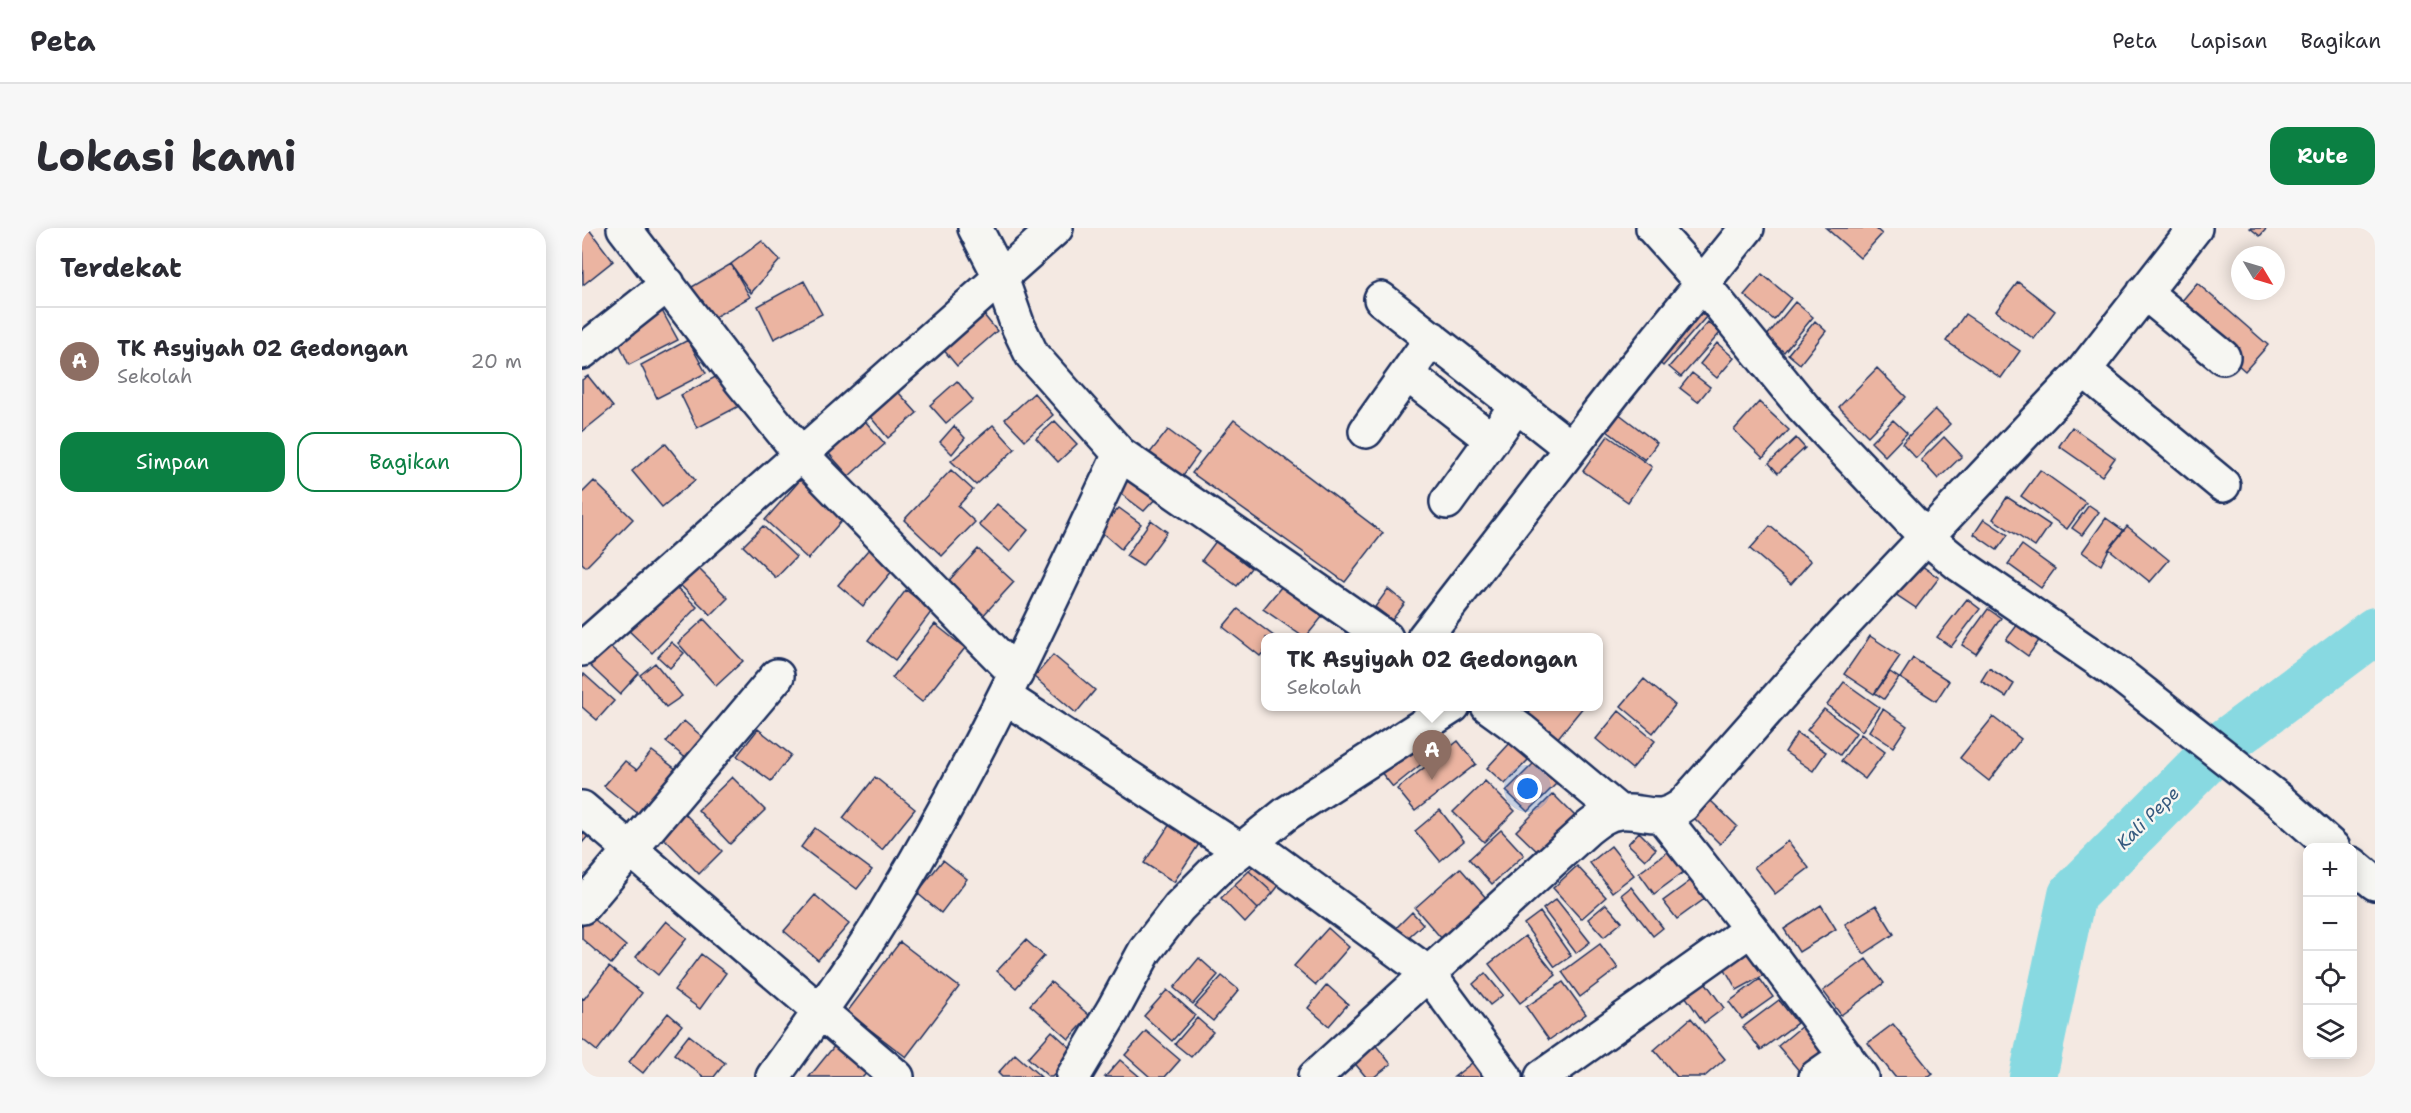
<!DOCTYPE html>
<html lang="id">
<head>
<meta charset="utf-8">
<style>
	:root { --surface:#fff; --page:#f7f7f7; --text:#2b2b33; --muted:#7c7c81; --line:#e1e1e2; --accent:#0b8043 }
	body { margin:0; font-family:"Shantell Sans",sans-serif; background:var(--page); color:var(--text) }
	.controls { position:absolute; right:18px; bottom:18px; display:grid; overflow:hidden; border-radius:12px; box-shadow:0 3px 15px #0003 }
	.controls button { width:54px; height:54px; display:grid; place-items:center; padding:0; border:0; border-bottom:2px solid var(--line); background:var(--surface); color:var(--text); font:30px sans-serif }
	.compass { position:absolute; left:1649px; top:18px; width:54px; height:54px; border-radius:50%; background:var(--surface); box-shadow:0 3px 15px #0003; rotate:128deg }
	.you { position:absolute; left:946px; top:561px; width:21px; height:21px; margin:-15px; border:4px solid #fff; border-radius:50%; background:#1a73e8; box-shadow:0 0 0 9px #1a73e833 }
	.badge { display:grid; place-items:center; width:39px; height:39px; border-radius:50%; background:var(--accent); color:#fff; font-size:20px; font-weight:700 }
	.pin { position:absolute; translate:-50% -50px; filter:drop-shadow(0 2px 3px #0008) }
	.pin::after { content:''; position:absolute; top:32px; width:21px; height:18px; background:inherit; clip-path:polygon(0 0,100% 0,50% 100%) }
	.popup { position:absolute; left:679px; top:405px; width:342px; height:78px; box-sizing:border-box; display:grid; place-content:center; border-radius:12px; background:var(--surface); filter:drop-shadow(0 2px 4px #0005); font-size:20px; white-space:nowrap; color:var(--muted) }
	.popup b { font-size:22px; color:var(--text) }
	.popup::after { content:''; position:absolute; left:50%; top:100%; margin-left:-12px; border:12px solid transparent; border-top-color:var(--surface) }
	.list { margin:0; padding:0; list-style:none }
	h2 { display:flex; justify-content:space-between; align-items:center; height:78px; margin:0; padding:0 24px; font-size:26px }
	h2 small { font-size:20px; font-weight:400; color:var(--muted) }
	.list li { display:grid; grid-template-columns:39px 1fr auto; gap:18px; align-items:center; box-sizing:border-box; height:108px; padding:0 24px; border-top:2px solid var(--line) }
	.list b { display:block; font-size:22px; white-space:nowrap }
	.list p { margin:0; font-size:20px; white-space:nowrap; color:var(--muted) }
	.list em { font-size:20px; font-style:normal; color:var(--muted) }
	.actions { display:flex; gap:12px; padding:18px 24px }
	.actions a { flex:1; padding:14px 0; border:2px solid var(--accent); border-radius:18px; text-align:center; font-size:21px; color:var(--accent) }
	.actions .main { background:var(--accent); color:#fff }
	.icon { flex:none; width:33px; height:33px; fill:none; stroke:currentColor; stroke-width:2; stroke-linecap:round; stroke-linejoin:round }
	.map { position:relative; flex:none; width:1793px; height:849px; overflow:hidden; border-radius:18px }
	header { display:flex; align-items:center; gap:36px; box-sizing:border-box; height:84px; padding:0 30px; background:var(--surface); border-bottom:2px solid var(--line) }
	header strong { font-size:28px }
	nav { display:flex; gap:33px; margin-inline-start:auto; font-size:21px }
	.intro { display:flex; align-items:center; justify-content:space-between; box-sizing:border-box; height:144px; padding:0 36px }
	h1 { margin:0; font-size:42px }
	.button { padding:15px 27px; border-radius:18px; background:var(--accent); color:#fff; font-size:21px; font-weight:700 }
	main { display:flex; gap:36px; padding:0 36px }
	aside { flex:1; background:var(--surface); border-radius:18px; box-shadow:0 3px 15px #0003 }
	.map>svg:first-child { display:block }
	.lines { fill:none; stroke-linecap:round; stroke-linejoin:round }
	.river { stroke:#88d9e1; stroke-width:48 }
	.building { fill:#ebb4a1; stroke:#1b2f5e; stroke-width:1.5 }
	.minor-casing { stroke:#1b2f5e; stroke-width:38 }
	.minor { stroke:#f6f6f2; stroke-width:33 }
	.labels { text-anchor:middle; stroke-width:5; stroke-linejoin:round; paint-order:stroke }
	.water-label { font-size:18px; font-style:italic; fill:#365a7f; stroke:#f6f6f2 }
</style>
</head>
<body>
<header>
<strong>Peta</strong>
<nav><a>Peta</a><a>Lapisan</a><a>Bagikan</a></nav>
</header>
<div class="intro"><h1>Lokasi kami</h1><a class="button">Rute</a></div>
<main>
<aside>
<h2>Terdekat<small></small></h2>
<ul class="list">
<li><span class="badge" style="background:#8d6e63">A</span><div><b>TK Asyiyah 02 Gedongan</b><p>Sekolah</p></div><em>20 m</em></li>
</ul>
<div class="actions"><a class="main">Simpan</a><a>Bagikan</a></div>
</aside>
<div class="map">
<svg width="1793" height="849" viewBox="0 0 1793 849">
	<rect width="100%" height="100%" fill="#f4e9e2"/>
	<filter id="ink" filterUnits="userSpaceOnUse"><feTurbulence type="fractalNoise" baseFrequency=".0167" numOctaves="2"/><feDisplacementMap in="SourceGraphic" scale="12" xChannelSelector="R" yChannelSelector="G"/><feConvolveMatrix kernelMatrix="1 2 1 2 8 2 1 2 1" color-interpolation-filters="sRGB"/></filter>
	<g filter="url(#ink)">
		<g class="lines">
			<path class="river" d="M1451,849L1490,667L1636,520L1793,403"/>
		</g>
		<path class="building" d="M0,0H6L31,33L1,57Z
			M1244,0H1293L1300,6L1278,30Z
			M1668,0H1685L1678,8Z
			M180,13L198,32L169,65L149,36Z
			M149,36L168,69L120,96L103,63Z
			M1180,46L1209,70L1192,92L1162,67Z
			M222,53L240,86L192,111L176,78Z
			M1436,54L1473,83L1452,111L1414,83Z
			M1615,55L1686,117L1663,143L1593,81Z
			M1213,74L1231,89L1202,124L1184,109Z
			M1108,76L1124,89L1081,138L1066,124Z
			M78,79L96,112L47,137L32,104Z
			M397,81L415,103L375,138L355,114Z
			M1383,86L1438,123L1419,150L1364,113Z
			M1233,93L1244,103L1218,136L1206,126Z
			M1126,94L1138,105L1099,149L1087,139Z
			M106,112L124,145L75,170L59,137Z
			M1135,115L1152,130L1135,150L1118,136Z
			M1295,140L1324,169L1286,208L1257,179Z
			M145,143L163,175L115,200L99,167Z
			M1110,145L1128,159L1116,174L1098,160Z
			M6,148L31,179L0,204V152Z
			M375,153L391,172L364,195L348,177Z
			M308,155L335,185L306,210L280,179Z
			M452,165L471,187L443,212L423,191Z
			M1177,174L1207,202L1181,230L1152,202Z
			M1353,181L1368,196L1334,230L1320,215Z
			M1032,182L1075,215L1063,232L1020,199Z
			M277,186L303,216L267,248L240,218Z
			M652,192L801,305L763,354L610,245Z
			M1311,192L1325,205L1303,228L1289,214Z
			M473,193L495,216L476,234L454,210Z
			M411,197L433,221L394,257L369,233Z
			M372,198L383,210L370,226L358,214Z
			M1490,199L1533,230L1520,248L1477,218Z
			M586,202L617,225L599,250L567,226Z
			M1026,208L1070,239L1046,274L1001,243Z
			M1362,209L1380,228L1356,251L1339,232Z
			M1214,210L1223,220L1196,245L1187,235Z
			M83,215L113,252L80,279L50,243Z
			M369,242L391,262L376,278L393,294L360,328L322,292Z
			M543,242L576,268L562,283L530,259Z
			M1458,242L1504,275L1485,301L1439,268Z
			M219,251L262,290L226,331L183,292Z
			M12,253L51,291L4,339L0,335V265Z
			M1425,269L1468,297L1453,319L1411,291Z
			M415,276L446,302L428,324L397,297Z
			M1507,277L1517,284L1500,307L1490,300Z
			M537,280L559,296L539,321L517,302Z
			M1524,290L1542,303L1527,321L1519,337L1500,324Z
			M1402,291L1426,307L1415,322L1392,306Z
			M569,292L585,304L560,338L544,328Z
			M181,298L214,329L194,350L161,318Z
			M1188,298L1229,333L1209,356L1168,321Z
			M1545,298L1587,332L1568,354L1527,321Z
			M634,313L669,340L655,358L620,332Z
			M292,315L316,336L281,378L256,357Z
			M1440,317L1473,341L1459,360L1426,336Z
			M396,321L432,354L397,392L361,359Z
			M108,332L146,370L129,387L91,350Z
			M1333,333L1357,350L1334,380L1310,364Z
			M709,347L750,377L723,410L681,381Z
			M87,352L115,379L70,425L42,398Z
			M806,361L823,375L810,392L793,379Z
			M324,362L350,383L313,432L286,412Z
			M1385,371L1398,381L1369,419L1355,409Z
			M656,381L693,409L684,410V421L678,428L641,399Z
			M1406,381L1419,390L1394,426L1380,417Z
			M122,391L161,433L134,458L96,415Z
			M1439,392L1461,407L1446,428L1424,412Z
			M353,396L383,420L340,474L310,450Z
			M1288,408L1318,428L1292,466L1262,446Z
			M20,411L57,445L38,466L1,431Z
			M89,414L102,425L88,440L76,429Z
			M471,427L513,462L494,485L452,449Z
			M1331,430L1367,453L1354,473L1318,450Z
			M73,435L100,468L84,479L58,447Z
			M1407,440L1432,456L1424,469L1399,453Z
			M1308,444L1317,450L1302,471L1293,465Z
			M2,446L32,473L15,492L0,479V449Z
			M1062,451L1093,477L1071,505L1039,478Z
			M1262,454L1297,479L1280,503L1245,477Z
			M953,478H1002L975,511L946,486Z
			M1242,481L1274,505L1258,527L1225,502Z
			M1301,481L1325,498L1311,519L1287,503Z
			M1037,483L1073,513L1050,541L1014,511Z
			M1411,489L1439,511L1407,553L1378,530Z
			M102,493L123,511L106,532L84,514Z
			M176,501L209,527L189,553L155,528Z
			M1215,505L1244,524L1231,543L1203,524Z
			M1279,506L1303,524L1283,551L1259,533Z
			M876,513L894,536L833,583L815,561Z
			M929,514L947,531L923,556L905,540Z
			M829,518L842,534L811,559L798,543Z
			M70,523L95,542L59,588L22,558L43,533L55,542Z
			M959,528L981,549L946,584L924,563Z
			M150,549L183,582L148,616L116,582Z
			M293,549L333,581L300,622L261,590Z
			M903,553L933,583L902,614L871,584Z
			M971,566L996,591L959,627L934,603Z
			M1129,573L1155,598L1138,616L1112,590Z
			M99,582L140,623L117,646L76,604Z
			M858,582L882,613L858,633L833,603Z
			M590,593L619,613L592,654L562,635Z
			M233,600L290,642L275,661L219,619Z
			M919,602L942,627L910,656L887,631Z
			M0,603L6,608L0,615Z
			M1057,604L1074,621L1063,632L1046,616Z
			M1206,613L1227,640L1193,666L1172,639Z
			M1029,618L1052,647L1030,664L1008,635Z
			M1092,619L1107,640L1072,666L1057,645Z
			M679,630L702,651L691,665L667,643Z
			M361,632L385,651L359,685L335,665Z
			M995,638L1024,669L999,691L971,660Z
			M878,640L905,671L860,711L833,680Z
			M667,643L691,665L676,681L652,657Z
			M1119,645L1132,664L1095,691L1081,673Z
			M652,657L676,681L663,695L639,670Z
			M1049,659L1081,700L1071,708L1039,667Z
			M233,667L267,696L236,732L202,703Z
			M974,671L1008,714L994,725L961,681Z
			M1024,676L1040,694L1022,709L1006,691Z
			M1239,677L1254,701L1217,724L1202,701Z
			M1294,677L1312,706L1282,726L1263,696Z
			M830,684L841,696L822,713L812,702Z
			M958,684L989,728L973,739L942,696Z
			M5,685L44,718L29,736L0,711V691Z
			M84,693L105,710L76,747L54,729Z
			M746,700L767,719L734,757L712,738Z
			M943,708L974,747L938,775L907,736Z
			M444,712L462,728L434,760L415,743Z
			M318,714L377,759L324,829L265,784Z
			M1018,716L1036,740L998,769L980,744Z
			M1171,717L1186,745L1155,762L1139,734Z
			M119,726L144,745L118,781L92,762Z
			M617,730L636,747L611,776L592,760Z
			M1284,731L1302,755L1259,787L1241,763Z
			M27,739L60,765L15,823L0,811V770L2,771Z
			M903,745L921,767L908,777L891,756Z
			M640,748L657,762L631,793L613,778Z
			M1121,751L1142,780L1122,795L1101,765Z
			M1178,751L1191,769L1160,791L1147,774Z
			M469,754L508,788L487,811L448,777Z
			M981,754L1004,786L967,812L944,779Z
			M745,757L766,776L747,798L726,780Z
			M585,762L613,787L590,813L562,788Z
			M1197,772L1215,795L1179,822L1161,799Z
			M86,785L100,797L61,845L47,834Z
			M615,790L631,804L609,829L593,816Z
			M1109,790L1143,831L1122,849H1095L1072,822Z
			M1311,796L1351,846L1347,849H1313L1286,815Z
			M1220,798L1242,826L1219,845L1196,818Z
			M470,803L493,824L470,849H467L446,830Z
			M564,803L598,832L583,849H568L543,827Z
			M107,807L143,835L132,849H122L92,826Z
			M787,809L809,836L792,849H784L766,827Z
			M258,811L291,837L281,849H227Z
			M433,826L459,849H420L416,845Z
			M895,831L909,849H872Z
			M538,832L558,849H523Z"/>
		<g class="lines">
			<g class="minor-casing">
				<path id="minor" d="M42,0L159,153L218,225L434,446
					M393,0L419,50L436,98L450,127L538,226L804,410
					M1071,0L1120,55L1221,179L1345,310L1378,337L1537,446L1696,571L1751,620
					M1562,64L1641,129
					M799,71L989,220
					M0,124L86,56
					M1502,142L1641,257
					M825,146L910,212
					M784,203L850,110
					M865,274L935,177
					M842,410L1034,162L1165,0
					M0,421L474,0
					M423,469L658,622
					M906,478L939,502L1037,584
					M0,580L315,849
					M1080,588L1169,701L1279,849
					M668,615L846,745L923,849
					M1770,636L1793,655
					M0,679L195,448
					M191,849C232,791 275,734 311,672C397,529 467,378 538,226
					M491,849L531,782L563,723L597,679L633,643L705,585L871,478
					M733,849L1005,601C1015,593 1025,585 1038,584C1065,582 1076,596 1101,577L1247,412L1502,142L1613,0
					M960,849L1169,701
					M1234,849L1264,828"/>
			</g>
			<use href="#minor" class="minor"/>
		</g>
	</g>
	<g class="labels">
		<g class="water-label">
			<text transform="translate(1566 590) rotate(-45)" y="6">Kali Pepe</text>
		</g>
	</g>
</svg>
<div class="controls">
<button>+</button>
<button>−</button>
<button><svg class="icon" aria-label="locate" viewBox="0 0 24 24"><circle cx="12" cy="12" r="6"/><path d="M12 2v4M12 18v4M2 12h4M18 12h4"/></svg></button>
<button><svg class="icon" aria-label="layers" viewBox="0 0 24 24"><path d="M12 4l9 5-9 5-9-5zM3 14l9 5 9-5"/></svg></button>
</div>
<svg class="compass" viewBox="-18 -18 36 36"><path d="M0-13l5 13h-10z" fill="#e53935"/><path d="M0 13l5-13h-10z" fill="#7c7c81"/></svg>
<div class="you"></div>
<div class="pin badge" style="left:850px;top:552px;background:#8d6e63">A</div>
<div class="popup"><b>TK Asyiyah 02 Gedongan</b>Sekolah</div>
</div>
</main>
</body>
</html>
